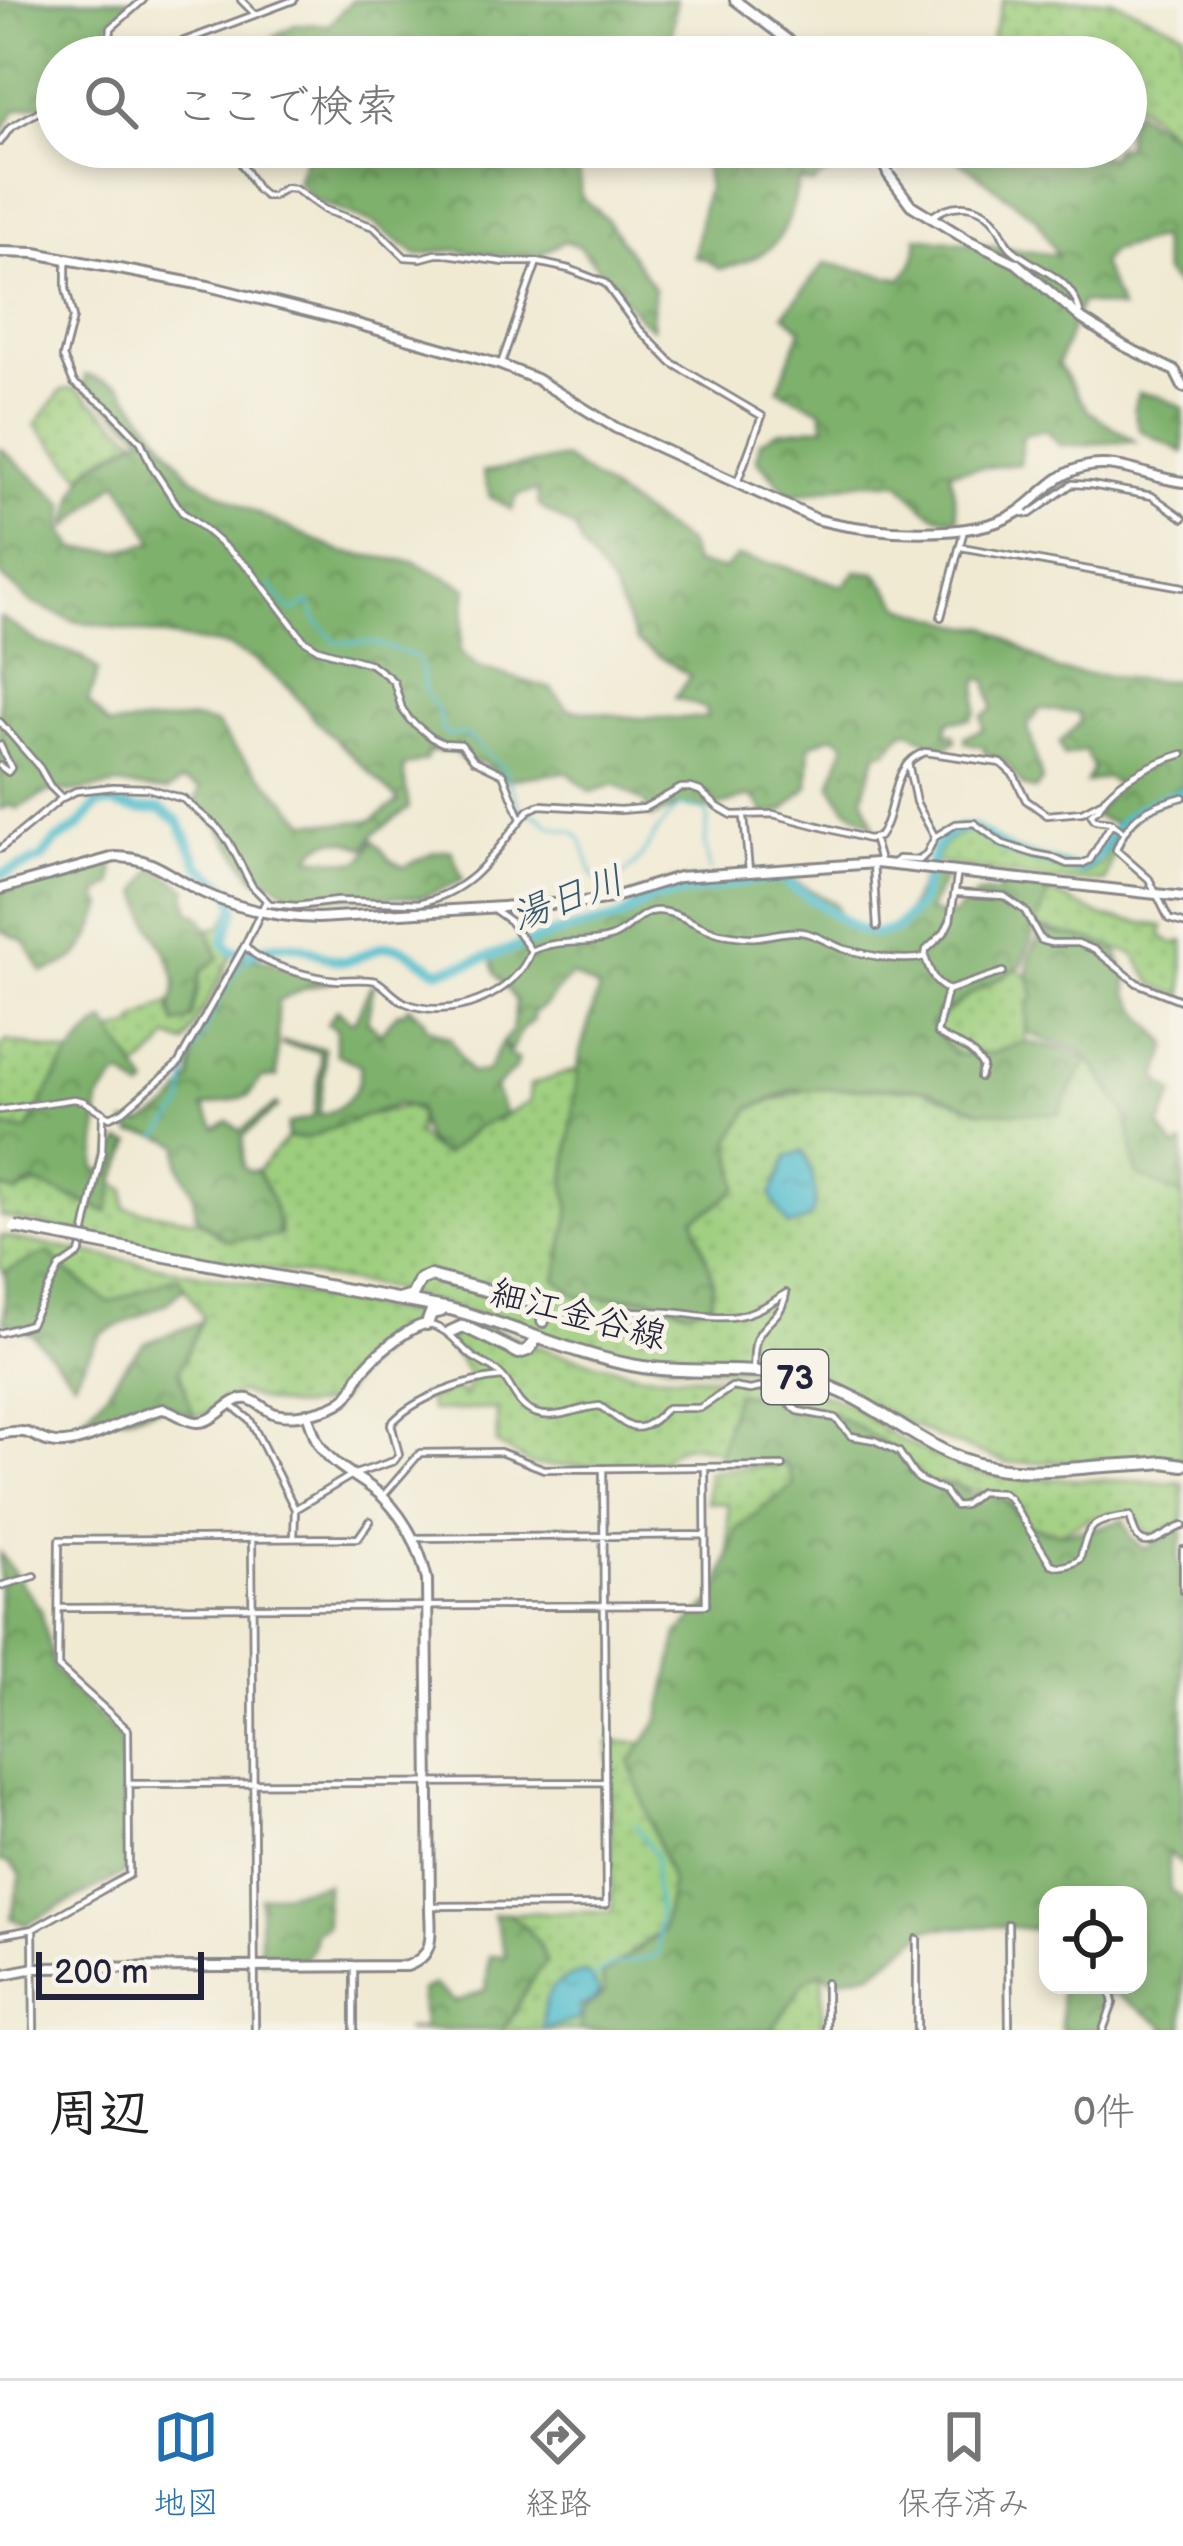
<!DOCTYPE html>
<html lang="ja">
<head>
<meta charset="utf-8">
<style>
	:root { --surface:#fff; --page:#f2f2f2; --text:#222; --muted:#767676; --line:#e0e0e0; --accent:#1f6fb2 }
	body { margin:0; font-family:"Balsamiq Sans","Klee One",sans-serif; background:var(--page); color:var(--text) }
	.controls { position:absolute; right:36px; bottom:36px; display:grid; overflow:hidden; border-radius:24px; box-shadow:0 6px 18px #0003 }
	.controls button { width:108px; height:108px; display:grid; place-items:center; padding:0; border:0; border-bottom:3px solid var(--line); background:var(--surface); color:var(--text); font:60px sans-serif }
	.scale { position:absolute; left:36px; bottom:30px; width:168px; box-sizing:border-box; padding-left:12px; border:6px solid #22223b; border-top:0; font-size:33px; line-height:42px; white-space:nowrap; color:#22223b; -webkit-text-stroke:9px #f7f3e8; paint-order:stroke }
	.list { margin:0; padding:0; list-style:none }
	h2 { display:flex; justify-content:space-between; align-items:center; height:156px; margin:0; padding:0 48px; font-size:51px }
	h2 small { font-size:39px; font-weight:400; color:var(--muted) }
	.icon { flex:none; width:66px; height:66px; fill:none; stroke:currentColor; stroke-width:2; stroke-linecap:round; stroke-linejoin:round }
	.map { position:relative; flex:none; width:1183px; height:2030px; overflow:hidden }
	.search { position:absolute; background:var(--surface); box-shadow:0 6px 18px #0003; left:36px; right:36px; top:36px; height:132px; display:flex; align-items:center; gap:30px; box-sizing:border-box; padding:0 42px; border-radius:66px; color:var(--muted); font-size:45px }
	.sheet { height:348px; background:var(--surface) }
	nav { display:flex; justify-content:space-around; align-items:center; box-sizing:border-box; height:168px; border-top:3px solid var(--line); background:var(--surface); font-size:33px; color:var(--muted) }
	nav a { display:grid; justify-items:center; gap:6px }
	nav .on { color:var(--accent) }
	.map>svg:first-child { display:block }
	.grass { fill:url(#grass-dots); stroke:#60785c; stroke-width:3 }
	.forest { fill:url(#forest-crowns); stroke:#506a54; stroke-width:3 }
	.water { fill:url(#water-ripples); stroke:#3a7084; stroke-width:3 }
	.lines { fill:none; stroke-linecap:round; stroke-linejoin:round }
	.stream { stroke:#53bece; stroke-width:3 }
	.river { stroke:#53bece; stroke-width:10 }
	.minor-casing { stroke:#898687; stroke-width:10 }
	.tertiary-casing { stroke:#898687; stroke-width:14 }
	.secondary-casing { stroke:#898687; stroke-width:14 }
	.primary-casing { stroke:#898687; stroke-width:16 }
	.minor { stroke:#fff; stroke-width:4.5 }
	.tertiary { stroke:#fff; stroke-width:8 }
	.secondary { stroke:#fff; stroke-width:8 }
	.primary { stroke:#fff; stroke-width:10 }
	.primary-bridge-casing { stroke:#898687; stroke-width:16; stroke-linecap:butt }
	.primary-bridge { stroke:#fff; stroke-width:10 }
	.labels { text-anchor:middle; stroke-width:10; stroke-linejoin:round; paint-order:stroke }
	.shield { fill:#f7f3e8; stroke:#62616f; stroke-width:3 }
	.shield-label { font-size:33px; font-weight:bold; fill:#22223b }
	.street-label { font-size:36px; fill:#22223b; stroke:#f7f3e8 }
	.water-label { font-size:39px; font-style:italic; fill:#33596e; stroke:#f7f3e8 }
</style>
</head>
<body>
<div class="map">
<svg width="1183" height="2030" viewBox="0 0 1183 2030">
	<defs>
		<pattern id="grass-dots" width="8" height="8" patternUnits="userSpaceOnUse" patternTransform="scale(3)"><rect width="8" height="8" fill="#9dce7d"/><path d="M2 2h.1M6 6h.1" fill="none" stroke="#87b16d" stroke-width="1.8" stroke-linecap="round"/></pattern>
		<pattern id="forest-crowns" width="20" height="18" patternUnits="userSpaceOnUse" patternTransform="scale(3)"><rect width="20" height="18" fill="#7eb16c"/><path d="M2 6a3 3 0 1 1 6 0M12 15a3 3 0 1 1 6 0" fill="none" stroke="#67905a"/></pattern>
		<pattern id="water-ripples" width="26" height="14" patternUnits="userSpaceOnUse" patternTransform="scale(3)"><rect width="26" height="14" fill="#53bece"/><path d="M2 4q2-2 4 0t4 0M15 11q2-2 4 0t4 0" fill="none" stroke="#449aa8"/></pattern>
	</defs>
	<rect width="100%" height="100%" fill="#f7f3e8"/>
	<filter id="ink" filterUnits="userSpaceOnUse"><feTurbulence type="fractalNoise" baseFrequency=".00833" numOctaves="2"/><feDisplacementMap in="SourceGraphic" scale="24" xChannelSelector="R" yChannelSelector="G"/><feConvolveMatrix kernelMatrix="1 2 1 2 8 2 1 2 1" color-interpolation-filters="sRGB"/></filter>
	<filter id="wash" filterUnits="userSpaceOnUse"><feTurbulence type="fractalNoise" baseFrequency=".004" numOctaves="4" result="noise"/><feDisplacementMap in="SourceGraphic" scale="48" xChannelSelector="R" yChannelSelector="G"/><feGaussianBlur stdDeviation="2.7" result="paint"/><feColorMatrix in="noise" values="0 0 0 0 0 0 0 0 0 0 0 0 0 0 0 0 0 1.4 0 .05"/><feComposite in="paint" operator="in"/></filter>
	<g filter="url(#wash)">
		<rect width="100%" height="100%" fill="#f0ead3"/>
		<path class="grass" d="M1003,0H1112L1183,31V143L1140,106L1126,101V57H995L987,54Z
			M75,388L137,439L95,462L82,476L35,425L62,390Z
			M973,831L1013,855L1083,875L1102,863L1118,832L1119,835L1105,882L1047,881L935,862C944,842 951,834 973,831Z
			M1049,891L1104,917L1163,926L1162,936L1174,944L1183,941V997L1153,984L1134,954L1036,926Z
			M230,911L223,942L231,957L185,1044L168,1037L161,1049L137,1069L111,1032L134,1026L135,1021L170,1002V1013L191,1019L201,971L219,958L208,928C222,930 224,923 230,911Z
			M1016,969L1029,975L1034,995L1027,1013L1025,1042L994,1053L953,1055L931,1025L969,995Z
			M7,1041L72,1055L60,1069L27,1131L0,1126V1048Z
			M1088,1058L1180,1196H1183V1459L1007,1463L939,1438L799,1370L705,1368L618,1357L382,1287L171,1253L0,1216V1187L16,1193L37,1184L107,1212L113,1184L125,1189V1208L200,1221L220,1237L256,1239L281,1235L280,1225L257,1171L287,1138H307L365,1116L408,1106L419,1112L417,1135L434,1150L445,1155L479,1126L498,1119L529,1102L530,1085L578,1069L565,1185L570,1210L556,1280L585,1297L658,1300L685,1310L713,1280L694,1218L738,1188L731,1140L751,1108L808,1089H923L981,1111Z
			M0,1236L419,1316L418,1321L408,1324L354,1377L340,1399C300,1412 278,1407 239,1392L217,1410L194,1417L179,1370L203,1317L178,1277L109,1303L65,1270L49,1253L4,1273L0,1264Z
			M451,1321L490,1328L553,1352L642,1374L783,1379L850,1404L893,1436L967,1471L1007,1477L1183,1483V1524L1171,1526L1149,1538L1135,1516C1105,1508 1084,1521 1058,1534L1029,1525L1017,1509L994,1492L988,1494L944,1483L928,1484L880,1440L856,1432L807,1409L764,1395L735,1394L720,1452C691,1442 682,1441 660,1462L591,1466L532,1465L497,1444V1409L431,1411L427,1399L456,1389L466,1396L469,1373C455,1354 443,1346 451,1321Z
			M786,1464L795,1485L739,1527L729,1555L728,1504L707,1502L708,1472Z
			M609,1742L643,1743L630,1764L672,1884L662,1929L602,1976L605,1992L584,2009L580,2030H501L516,2011L531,1978L528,1929L508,1913L612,1912Z
			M823,1971L822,2030H772L805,1981Z"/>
		<path class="forest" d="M0,0H134L109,22L105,53L101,57H57V98L52,102L15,110L0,137Z
			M352,0H676L672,34L663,37H630L637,51L627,57H217L214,48L221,44L268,40L296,24L329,25Z
			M1135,110L1183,143V292L1164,273L1160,238L1111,251L1101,264L1121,309L1081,302L1058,364L1088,411L1135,441L1062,446L1045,430L1023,435L1019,464L950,471L958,518C931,522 916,500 899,482H862L790,496L757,459L760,442L778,432L825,426L821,410L778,389L801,329L784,314L825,263L902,279C912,266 919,254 917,237L1057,255L1037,219L958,160L971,147H1064L1109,158L1115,147H1126V126Z
			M309,147H577L581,196L608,221L654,288L652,328L640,318L579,246L565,241L533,258L453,250L417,255L375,224L312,199L297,181Z
			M707,147H842L836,166L812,184L799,180C786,237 779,255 719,269L707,260L694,257L705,194L708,189L704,162Z
			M85,375L120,385L191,477L250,510L341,552L414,562L467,588L460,651L478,667L552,689L568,709L639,718H707L705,708L675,698L690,676L637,642L612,587L582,547L575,529L539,506L537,491L517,495L512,510L490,497L483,472L564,458L689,545L694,564L724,569L737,557L779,565L843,586L856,571L876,573L902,607L969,627H988L1058,671L1157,681L1183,680V786L1174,789L1118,825L1093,816L1118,785L1106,777L1086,783L1093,769L1086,750L1064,756L1059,743L1080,722L1079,713L1040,709L1028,726L1042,781L1035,790L1023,786L1005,761L984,753L985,747L965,742V736L983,730L982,716L993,709L987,680L978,679L976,712L971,719L948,721L946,734H954L956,741L942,750L910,731H903L888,751L877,753L863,796L874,826L845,807L831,785L845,743L833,735L810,745L808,787L783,811L763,815L760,804L749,796L711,809L679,806L651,818L645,803L615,784L591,792L567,772L503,780L481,761L464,762L454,751L428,752L426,760L403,767L409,808L375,833L365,848C344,838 323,835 310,857L356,862L363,858L374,840L390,860L404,867L434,852L451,850L463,880L423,897L294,896L272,882L254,878L216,823L194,805L201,788L182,781L167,791L119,785L72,792L51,791L16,809L12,805L0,809V617L41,644L81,655L98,671L88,702L109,726L194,719L216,724L234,748L307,822L341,823L372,820L399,801L316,721L290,689L256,661L227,646L74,621L32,603L0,575V448L65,504L63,531L76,549L118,551L154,542L118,481L68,527C78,460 95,471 144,435L85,387Z
			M1139,393L1158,396L1183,408V452L1140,430C1134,415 1131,407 1139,393Z
			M113,863V885L99,893V899L103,906C87,945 85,961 42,972L25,942L0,930V892Z
			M154,867L188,889L185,894L190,912L199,915L203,920L219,958L201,971L191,1019L176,1024C163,1002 180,996 175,976C169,952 158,942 149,921C145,912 142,901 139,892Z
			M925,872L946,875L928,912L952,916L978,894L1000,893L999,881L1049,891L1022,965L969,995L931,1024L954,1055L994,1053L1025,1042L1050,1046L1086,1058L1083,1052L1028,1034L1027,1009L1034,995C1026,963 1025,960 1043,931L1093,940L1116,950L1127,976L1128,993L1143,1016L1168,1044L1158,1079L1174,1094L1160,1127L1175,1148L1183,1144V1196L1137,1175L1127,1116L1109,1086L1088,1059L1058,1114L981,1111L929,1090L902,1087L793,1090L751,1108L731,1140L738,1188L713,1208L694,1218L713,1280L711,1305L685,1310L650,1297H578L556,1280L570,1210L565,1185L580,1052L599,989L571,975L544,1006L533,1013V1020L521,1030L511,1051L503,1044L509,1055L518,1060L514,1070L495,1088L505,1115L475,1128L445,1155C424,1146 420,1129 418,1107L397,1104L307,1138H287L288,1124L313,1117L321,1064L319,1051L282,1045L283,1042L324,1048L325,1066L319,1115C343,1110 363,1091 360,1065L336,1054V1028L327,1024L337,1009L350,1021L355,1020L371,985H374L367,1020L380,1034L398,1012L403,1013L409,1006L425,1020V1026L450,1038L470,1073L487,1072L501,1043L512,1031L516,1001L495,973L491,958L625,915L634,904L635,896L673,881L783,875L836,904L840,917L875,934C906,926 914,899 925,872Z
			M242,958L261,959L331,982L306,988L278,1001L277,1077L261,1078L249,1096L203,1107L216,1128L228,1121L241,1131L276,1104L278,1107L243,1136V1167L250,1172L255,1170C267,1182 281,1219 278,1236L226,1240L195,1215C194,1208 195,1201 193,1194C187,1175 174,1169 181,1146C167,1138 149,1132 132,1134L126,1123H144L164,1111L178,1098L191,1079L194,1044L225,978Z
			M105,1021L148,1086L142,1091L124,1076L117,1077L99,1099L96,1169L105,1172L121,1141L132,1143L116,1178L108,1212L32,1182L16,1193L0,1187V1126L27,1131C48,1092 68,1046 105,1021Z
			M48,1252L65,1270L109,1303L178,1276L184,1288L167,1303L101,1334L74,1381L32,1334L4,1322L6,1272Z
			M201,1322L179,1370L194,1417C156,1398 162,1411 127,1416C113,1417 99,1415 85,1415L106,1393L125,1365L145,1343Z
			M735,1393C784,1397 839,1410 879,1441C897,1454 913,1470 930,1485H956L973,1496L994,1492C1005,1500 1012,1510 1022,1519C1049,1544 1093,1528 1124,1520L1132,1539L1145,1549L1177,1530L1183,1531L1178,1559L1183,1576V1866L1168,1852L1170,1890L1183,1898V2030H1164V2025L1110,1991L1101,2030H1061L1060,1985H1138V1895H1048V1931L1004,1926L930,1928L873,1972L832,1980L822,1971L805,1981L772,2030H580L584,2009L605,1992L602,1976L662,1932L672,1884L630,1763L660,1718L678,1634L716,1597L737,1528L794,1485L786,1464L717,1463Z
			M0,1553L41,1610L54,1669L120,1739L128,1848L125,1873L25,1925L11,1918L21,1874L9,1863L0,1861Z
			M326,1884V1926L315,1933L313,1946L304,1960H260V1897Z
			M508,1913C526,1927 541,1940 546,1963C524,1985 521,2007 501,2030H404L423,2028L421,1991L434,1985L455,2002L486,1990L489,1956H506L493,1914Z"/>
		<path class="water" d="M802,1151C812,1163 822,1207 808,1219C802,1223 795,1224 788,1226L771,1196L787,1157Z
			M587,1973L600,1991L593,2001L579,2007L580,2019L543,2029C542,1994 552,1978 587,1973Z"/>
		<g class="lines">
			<path class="stream" d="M269,584L289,609L294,611L307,603L310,604L318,623L337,643L372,642L415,656L420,663L425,691L439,713L443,731L448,735L466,734L503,768L521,810L540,817L550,826L574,832L581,839L593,875L600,881C644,880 649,827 681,806L705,810L708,817L705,844L710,871
				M714,879L720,884L749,881
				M158,1137L183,1107L188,1064L223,993L235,972L246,960L259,954L258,949
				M588,1980L612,1966L658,1956L659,1909L654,1883L656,1858L635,1824"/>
			<path class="river" d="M0,875L41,859L56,841L78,827L98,804L109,803L139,810L160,809L178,821L200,866L231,890L235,909L224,941L230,950C249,955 266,945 286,945C307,944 322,959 341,961C361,962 376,942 396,947C411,950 424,964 438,971L473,962L557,933L620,918L649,899L749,881L782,879L858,930L875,934L896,929L919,904L934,852L944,837L959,828H973L1011,852L1081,870C1098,860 1102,847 1114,832C1133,808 1154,799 1183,792"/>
		</g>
	</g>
	<g filter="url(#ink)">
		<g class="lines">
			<g class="minor-casing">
				<path id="minor" d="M241,0L254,13
					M108,57L111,28L143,0
					M185,57L179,43L294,0
					M0,142L10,128L57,101
					M231,147L257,189L265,196H273L285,188L295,189L325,210L374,227L405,257L421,258L436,254H447L504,262H537L569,269L605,283L637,327L672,363L762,416L737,483
					M930,218C951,201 980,201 997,225C1003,233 1004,242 1012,249C1038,272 1072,275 1080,313
					M66,260V289L73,318L63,357L74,383L110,409L141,442L152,467L182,512L202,527L250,569L304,640L318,649L371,664L386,675L394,682L402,709L410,720L432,738L443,743L461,744L474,760L503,774L521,819
					M501,364L537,262
					M1018,512L1030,514L1072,484L1091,485L1152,496L1183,518
					M961,547L1183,587
					M941,617L964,530
					M0,722L40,768L50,786L62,798
					M0,745L11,768L8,772L0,766
					M908,763L916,802L935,837L956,824L974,823L1003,844L1035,854L1051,857L1067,864H1082L1090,860L1112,823
					M1183,797C1149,806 1129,815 1116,850L1149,879L1169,919L1183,923
					M744,817L749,871
					M1123,832L1111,822L1095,820L1091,814L1099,808C1111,782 1155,762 1183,754
					M873,838L880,861
					M0,849L62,798L76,791L113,787L148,788L183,799L217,827L229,842L252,886L270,904L297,906L337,901L419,903C478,890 494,850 529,810L540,805L620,810L644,808L681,788H691L700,791L718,807L732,815L773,814L868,839L879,837C898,809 889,764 925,752L1001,763L1014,775L1026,800L1047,815L1082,812L1101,802
					M895,862L898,859L920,860L927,853L935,837
					M873,863L877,927
					M957,893L1004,896L1025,911L1041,940L1051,943H1078L1095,950L1137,983L1183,1001
					M496,911L510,921L531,951
					M245,945C258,965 313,978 338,980C348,980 366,978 376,981C386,986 394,998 406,1003C448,1021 516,996 531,951C561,937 585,947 612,937C628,932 641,909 659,911C679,912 699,928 719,933C730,935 745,938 756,937C772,936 784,930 801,932C817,934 829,944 844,949C868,955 901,963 925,957L926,950L944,933L950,921L958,871
					M925,957C930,971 934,985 949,990L1003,972
					M947,990L937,1033C957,1048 968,1042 983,1067L980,1077
					M0,1110L74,1099L83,1101L110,1117L123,1111L178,1064L245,945L266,901
					M630,1311C642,1312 655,1311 668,1312C722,1317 737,1327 786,1293C782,1318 766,1319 757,1338C753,1346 754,1362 753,1371
					M427,1324C453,1331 454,1342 473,1357C483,1364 496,1368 504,1378C514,1391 518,1407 535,1413C556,1421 579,1407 600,1406C631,1428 637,1440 667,1408H700L732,1387L750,1390L770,1386L776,1388L784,1399L798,1411L835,1418L851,1436L874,1440L899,1452L914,1475L921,1481L944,1491L955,1506L964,1505L980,1492L1002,1493L1009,1498L1051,1564C1061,1569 1071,1565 1080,1559C1090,1520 1093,1522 1130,1516C1132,1522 1133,1530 1137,1536C1148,1553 1168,1529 1183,1526
					M0,1333L30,1324L60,1267L78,1255L81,1250L102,1152L103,1117
					M231,1405L250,1420L295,1509L294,1538
					M382,1497L420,1453L500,1452L544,1469L783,1466
					M295,1509L352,1475L394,1461L399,1454L391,1424C414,1397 468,1380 502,1377
					M414,1538L705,1535
					M252,1539L255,2030
					M1183,1550V1591
					M0,1586L35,1576
					M59,1608L706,1605L705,1469
					M128,1784L605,1782
					M430,1906L606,1905L603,1470
					M1008,1924L1009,2030
					M33,1929L129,1875L128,1730L58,1667L59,1540L358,1538L370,1521
					M0,1935L33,1929L34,2030
					M917,1939V2030
					M826,1983V2030
					M354,2030V1970
					M1103,2030L1113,2003L1110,1991"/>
			</g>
			<g class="tertiary-casing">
				<path id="tertiary" d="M0,252L35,253L208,286L343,320L501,365L536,379L616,428L816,519C865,533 972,541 1016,513C1040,498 1054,474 1084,467C1119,459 1149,478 1183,482
					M0,889L115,857C155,857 171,878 204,893C241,910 277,917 318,918L584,902L611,898L679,877L876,863L1183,897
					M0,1434C36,1425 36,1445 64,1443C93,1441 131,1415 163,1409C175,1411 184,1421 197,1422C217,1423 229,1396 248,1399C257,1401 264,1409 273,1413C291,1420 331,1411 345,1399C353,1392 355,1382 360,1374C371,1358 408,1326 427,1324
					M0,1975L34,1968L407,1966C437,1955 430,1933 430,1906L427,1580C420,1548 406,1519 382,1496C361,1477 331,1467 317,1441C313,1432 310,1422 307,1413"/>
			</g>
			<g class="secondary-casing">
				<path id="secondary" d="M735,0L810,57
					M876,147L888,174L911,205L966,239L1016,263L1082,319L1124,346L1175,371L1183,387"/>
			</g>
			<g class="primary-casing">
				<path id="primary" d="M144,1252L450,1309C513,1325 581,1358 643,1367C698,1375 754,1365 808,1380C860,1393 899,1429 946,1452C990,1474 1033,1472 1081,1468C1108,1465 1136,1465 1163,1462L1183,1465
					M402,1299L412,1296L420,1280L430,1276L536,1303L543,1312V1321
					M427,1324L431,1313L441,1311
					M450,1332L463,1326L519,1353L528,1350L533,1344"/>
			</g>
			<use href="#minor" class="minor"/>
			<use href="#tertiary" class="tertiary"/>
			<use href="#secondary" class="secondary"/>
			<use href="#primary" class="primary"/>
			<g class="primary-bridge-casing">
				<path id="primary-bridge" d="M15,1227L144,1252"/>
			</g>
			<use href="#primary-bridge" class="primary-bridge"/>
		</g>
	</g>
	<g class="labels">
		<rect class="shield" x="762" y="1350" width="66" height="54" rx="9"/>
		<g class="shield-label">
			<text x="795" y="1389">73</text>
		</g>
		<g class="street-label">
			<text transform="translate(579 1313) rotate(15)" y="13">細江金谷線</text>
		</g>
		<g class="water-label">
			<text transform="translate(567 897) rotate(-20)" y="14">湯日川</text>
		</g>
	</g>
</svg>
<div class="controls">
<button><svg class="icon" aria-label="locate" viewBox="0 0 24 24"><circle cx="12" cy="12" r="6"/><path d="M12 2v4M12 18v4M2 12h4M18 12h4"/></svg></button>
</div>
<div class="scale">200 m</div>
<div class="search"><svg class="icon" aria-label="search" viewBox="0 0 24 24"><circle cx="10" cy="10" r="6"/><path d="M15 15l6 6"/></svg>ここで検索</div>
</div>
<section class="sheet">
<h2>周辺<small>0件</small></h2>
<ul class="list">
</ul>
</section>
<nav>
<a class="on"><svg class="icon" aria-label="map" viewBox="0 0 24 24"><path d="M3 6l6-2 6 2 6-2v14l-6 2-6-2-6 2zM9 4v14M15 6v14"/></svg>地図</a>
<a><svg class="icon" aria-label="directions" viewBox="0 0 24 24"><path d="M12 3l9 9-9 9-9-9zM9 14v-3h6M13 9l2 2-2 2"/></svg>経路</a>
<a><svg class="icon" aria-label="saved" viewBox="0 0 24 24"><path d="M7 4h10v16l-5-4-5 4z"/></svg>保存済み</a>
</nav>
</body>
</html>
